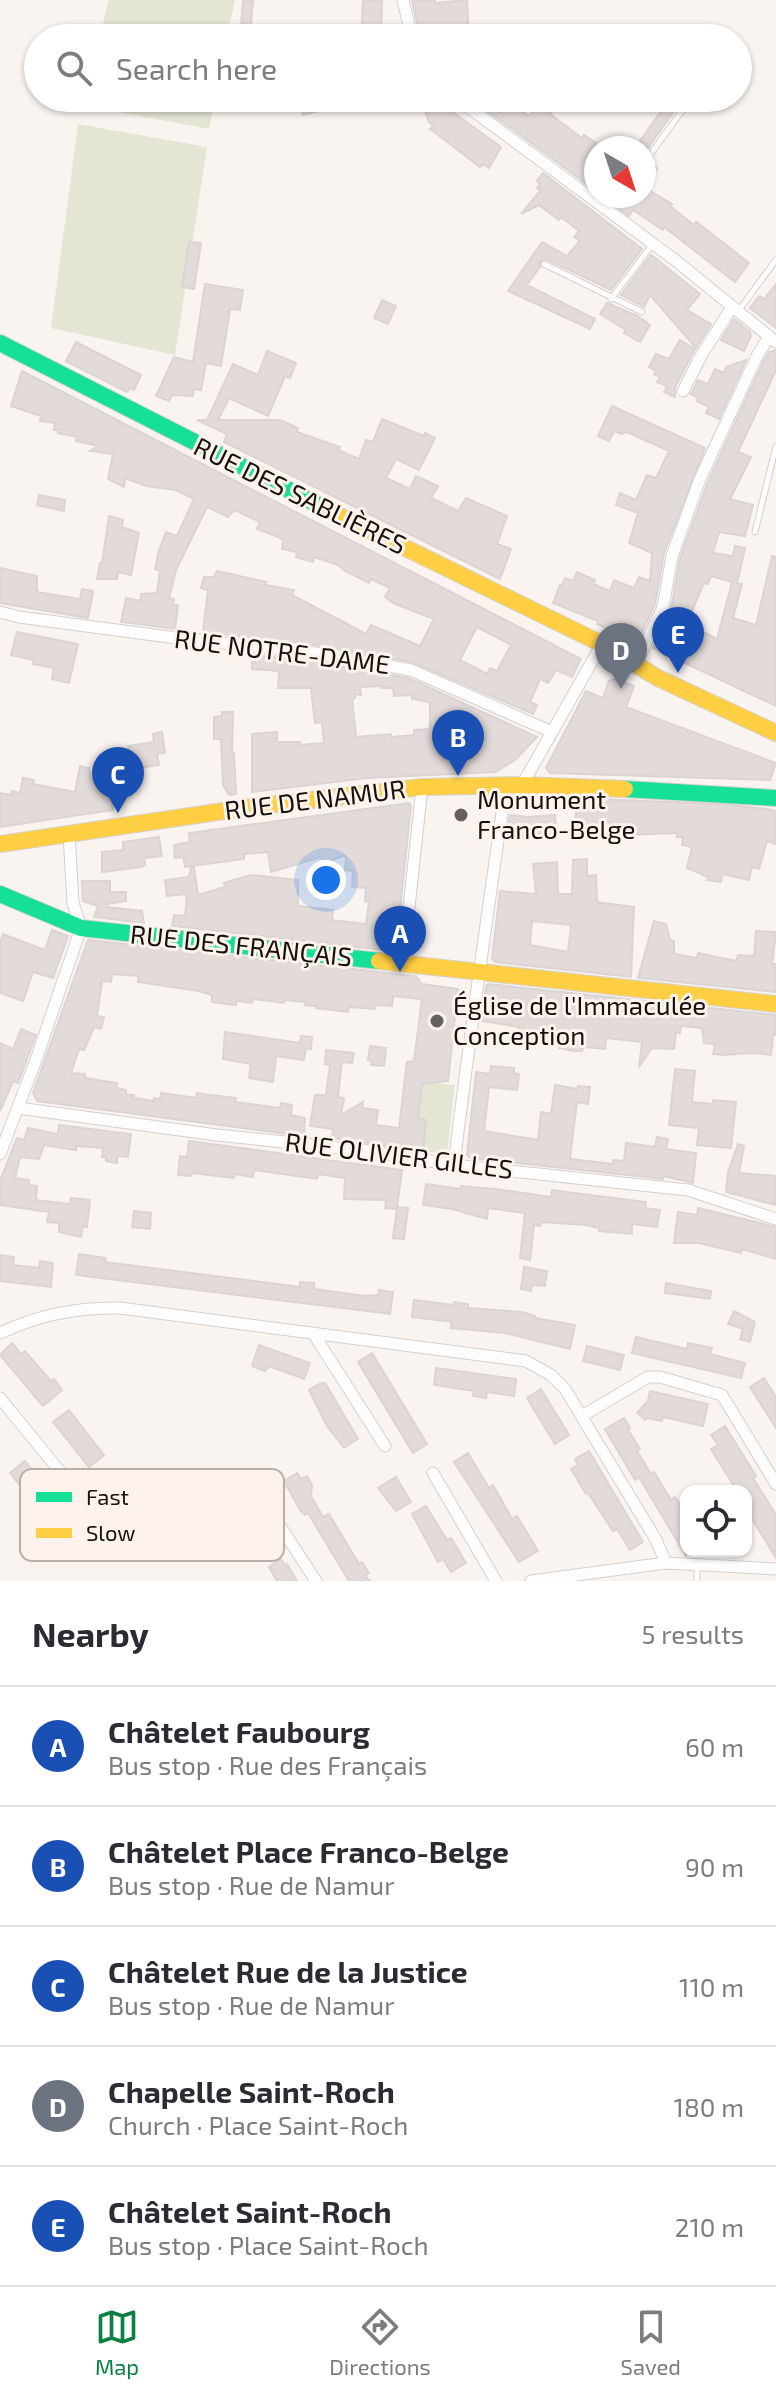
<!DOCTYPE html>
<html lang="en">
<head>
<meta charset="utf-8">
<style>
	:root { --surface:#fff; --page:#f2f2f3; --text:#2b2b33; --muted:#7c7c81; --line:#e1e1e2; --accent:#0b8043 }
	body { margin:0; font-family:"Exo 2",sans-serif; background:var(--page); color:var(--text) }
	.controls { position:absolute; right:24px; bottom:24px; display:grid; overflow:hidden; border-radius:16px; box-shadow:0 2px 6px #0004 }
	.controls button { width:72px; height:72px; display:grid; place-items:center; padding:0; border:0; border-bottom:2px solid var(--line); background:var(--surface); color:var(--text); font:40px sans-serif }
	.compass { position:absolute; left:584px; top:136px; width:72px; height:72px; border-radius:50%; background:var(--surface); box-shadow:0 2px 6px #0004; rotate:141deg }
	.you { position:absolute; left:326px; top:880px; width:28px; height:28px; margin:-20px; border:6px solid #fff; border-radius:50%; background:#1a73e8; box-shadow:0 0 0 12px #1a73e833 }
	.badge { display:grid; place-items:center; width:52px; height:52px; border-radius:50%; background:var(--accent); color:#fff; font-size:26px; font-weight:700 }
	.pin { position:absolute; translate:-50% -66px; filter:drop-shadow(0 2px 4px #0008) }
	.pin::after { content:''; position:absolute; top:42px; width:28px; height:24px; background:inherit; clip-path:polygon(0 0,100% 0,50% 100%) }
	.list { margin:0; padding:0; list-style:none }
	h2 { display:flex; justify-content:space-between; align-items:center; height:104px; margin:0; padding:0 32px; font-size:34px }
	h2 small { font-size:26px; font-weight:400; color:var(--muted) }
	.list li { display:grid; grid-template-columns:52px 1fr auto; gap:24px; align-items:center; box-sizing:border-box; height:120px; padding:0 32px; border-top:2px solid var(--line) }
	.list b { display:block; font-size:30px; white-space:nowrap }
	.list p { margin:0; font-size:26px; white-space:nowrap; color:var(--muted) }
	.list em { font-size:26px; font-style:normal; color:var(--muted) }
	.icon { flex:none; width:44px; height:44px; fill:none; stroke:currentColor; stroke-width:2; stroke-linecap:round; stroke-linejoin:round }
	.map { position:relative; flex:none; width:776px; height:1581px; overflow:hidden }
	.search { position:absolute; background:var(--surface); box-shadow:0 2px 6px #0004; left:24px; right:24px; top:24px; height:88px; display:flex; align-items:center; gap:20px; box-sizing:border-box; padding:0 28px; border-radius:44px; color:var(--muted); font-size:30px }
	.sheet { height:704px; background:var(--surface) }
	nav { display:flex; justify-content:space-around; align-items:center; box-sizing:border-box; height:112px; border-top:2px solid var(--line); background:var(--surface); font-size:22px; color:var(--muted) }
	nav a { display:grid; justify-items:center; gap:4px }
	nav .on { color:var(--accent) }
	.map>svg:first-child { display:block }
	.park { fill:#e5e5d4 }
	.building { fill:#e2dbda; stroke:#dad4d3; stroke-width:2; fill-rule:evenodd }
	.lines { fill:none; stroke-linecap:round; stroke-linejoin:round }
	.lane-casing { stroke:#d6d0cc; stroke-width:7 }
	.street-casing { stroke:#d6d0cc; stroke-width:13 }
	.fast-casing { stroke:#d6d0cc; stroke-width:18 }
	.slow-casing { stroke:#d6d0cc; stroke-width:18 }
	.lane { stroke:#fefdfd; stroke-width:5 }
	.street { stroke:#fefdfd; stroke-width:11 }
	.fast { stroke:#16e098; stroke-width:16 }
	.slow { stroke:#ffcf43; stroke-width:16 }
	.poi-dot { fill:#66605d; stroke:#fef3ec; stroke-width:3 }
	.labels { text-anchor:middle; stroke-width:6; stroke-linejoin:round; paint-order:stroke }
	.street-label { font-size:26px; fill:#17110e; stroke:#fef3ec }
	.poi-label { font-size:26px; fill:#17110e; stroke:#fef3ec; text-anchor:start }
	.key { fill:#fef3ec; stroke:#b9afa9; stroke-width:2 }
	.key-label { font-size:22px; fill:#17110e }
</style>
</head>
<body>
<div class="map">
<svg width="776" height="1581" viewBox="0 0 776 1581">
	<rect width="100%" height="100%" fill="#faf4f0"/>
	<path class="park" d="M108,0H235L227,38H100Z
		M88,98H215L209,129L87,106Z
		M78,124L207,147L175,355L51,328Z
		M405,1073L419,1074L422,1082L455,1085L447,1154L398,1148Z"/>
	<path class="building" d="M243,0H253L251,25L241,24Z
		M363,0H382L381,38H361Z
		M412,0H435V3L467,0L469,38H420Z
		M317,98H328L330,108L303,115L301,104L318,100Z
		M470,98H504L529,116L544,101L554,109L550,114L582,138L584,135L596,143V191Z
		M645,98H683L648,148H635L662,110Z
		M443,105L501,147L489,168L483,164L480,167L430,129L433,126L429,122L425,111Z
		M650,164L657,168L645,188L672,204L670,206L694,225L696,222L707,230L749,263L735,282L664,227L663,230L633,210L629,216L618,208L625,196H644V168Z
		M543,173L642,249L611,290L546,259L540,261V267L527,285L595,319L590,329L508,291L542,242L567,256L580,241L574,237L579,231L561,217L559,220L539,205L521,214L541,190L537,188L540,184L537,181Z
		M189,242L201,243L194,289L182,287Z
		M651,255L700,294L687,310L711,324L696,348L650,295L644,307L621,295Z
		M205,284L243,290L240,310L230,309L221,366L206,363L201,390L194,389L193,396L172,395L169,401L156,396L174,357L193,362Z
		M776,284V328L750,308L759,296L764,299Z
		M382,300L396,306L388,324L374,318Z
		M607,303L638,316L650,325L640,342L624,333L626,330L600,314Z
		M734,319L750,332L751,336L744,351L721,340Z
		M680,340L695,349L675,387V397L664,392L667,386L657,382L660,377L654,374L656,371L649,367L656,354L669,359Z
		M76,342L141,375L134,390L130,388L127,392L66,361Z
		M776,350V370L738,452L751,457L730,499L753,505L745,536L719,532L713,553L733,556L735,546L745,548L737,583L742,584L733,618L756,625L772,556L776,557V706L653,648L671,610L680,558L708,482L765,358L769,352ZM711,576L732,582L717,639L694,627L696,624L688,620L704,583L708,584Z
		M267,351L296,363L290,378L285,376L268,416L229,398L218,420H280L298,428L297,432L340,447L338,450L359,459L366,440L373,442L382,419L424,436L425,433L435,438L419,470L396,459L386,478L410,489L416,476L438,486L431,498L458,511L466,498L507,516L497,544L511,549L500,579L224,442L227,434L197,420H207L233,364L258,375Z
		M746,360L719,419L706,413L709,407L697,401L698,398L691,394L698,380L708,384L715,369L724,373L726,367Z
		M22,371L581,659L572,677L556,670L548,683L540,679L530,702L537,705L533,714L412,662L310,644L203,632L208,590L201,588L204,577H214L217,571L266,582L265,585L294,590L292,595L366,634L371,625L420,646L434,619L393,603L385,597L390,588L371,579L369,583L345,571L338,565L314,557L313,562L296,557L297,552L282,549L283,539L257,529L260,522L237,511L234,510L228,517L207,507L176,570L169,598L174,599L173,605H178L175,629L121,622L126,598L140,601L141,594L157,593L160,571L155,569L159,550L166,532L177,536L194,499L176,490L146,486L125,478L124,487L108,479L113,454L90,451L99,446L76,441L77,437L58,433L59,430H54L55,423L40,421L41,416L11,406ZM477,627L511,645L497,671L490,668L487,674L460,660Z
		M612,406L705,448L664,553L655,604L639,638L627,633L625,637L597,624L598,621L553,603L560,585H562L565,578L573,581L577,572L595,580L593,584L610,591L614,580L634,588L639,577L650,581L652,553L629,543L638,513L616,505L620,493L636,500L647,475L656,478L669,451L627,432L621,434L614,431L609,441L598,436Z
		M39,495L65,500L64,511L37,505Z
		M109,516L123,520L122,527L139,533L131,575L118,572L117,579H97L100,563H102Z
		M0,568L37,576V592L80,599L82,589L93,591L88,618L0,603Z
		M17,632L78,644L69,683L52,679L54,668L33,664L34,660L11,655Z
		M252,655L308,660L409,678L537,737L515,760L495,772L367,778L252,792V734L277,732V742H300V745L324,743L322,722L315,723L311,688H278L279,671L252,669ZM382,686V688H393L394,696L412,695V699L430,702V729L414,730V735L391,737V734L356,737L352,699L355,698V694L361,695L360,687Z
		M615,679L634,686L626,707L776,763L770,780L550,773L546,768L586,691L603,698L609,681Z
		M222,712H233L232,753H234L236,794L229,795L223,785L221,739H214V717L222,716Z
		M162,732L165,753L157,754L159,765L132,769L128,746L154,742L153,734Z
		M80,766L89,768L91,780L109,778L110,789L117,788L119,800L112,801L113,810L0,827V793L11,795L12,791L20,793L23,778L34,780L33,784L75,792Z
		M567,798L721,804L767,809L776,811V844L767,841L759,869L752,867L749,880L722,874L721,882L707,880L708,877L687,868L692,847L682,845L683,837H677V833L602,836V829H585V823H575L576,809H566Z
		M409,803L411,805L396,948L392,951L172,926L174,915L185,916L187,894L167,896L165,880L189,877L191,867H194L198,895L225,887L224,883L251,875L298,880V906L333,910L332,920L366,924L369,902L365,901L366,888L352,887L353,871L345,870L346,855L324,863L321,857L271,872L268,852L244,854V859L185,867L183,857L175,858L174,845L190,842L189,833Z
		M510,815L528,817L555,815L556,833L533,834L532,838H527L507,836Z
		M159,837L162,856L144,858L145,865L141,867L102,872V852L123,850V842Z
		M587,859V876L596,875L597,902L634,907L631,977L495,962L492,959L500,891L536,894L533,864L557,862L558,894H572L573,860ZM532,921L571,925L568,952L530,945Z
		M82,881H110V892H126V901L107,904V907L142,911L144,923L94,917L98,906L83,901Z
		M654,921L666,924L670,940L674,941V954L697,958L698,953L736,961L738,955L754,956L756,931L776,932L772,964H776V992L638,978Z
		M52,930L68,936L53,978L33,972L23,1001L0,993V942L3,934L45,950Z
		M88,940L416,976L422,984L458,989L448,1081L422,1084L418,1119L426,1120L423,1151L332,1138L333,1129L310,1126L315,1095H326L330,1065L325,1064L326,1050L354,1053L352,1063L342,1062L338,1097L344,1098L341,1115L363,1102L362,1108L378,1110L376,1125L399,1128L407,1062L414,1061L422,999L393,996L392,1006L376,1005L375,1009L349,1007L348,1012L316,1008V1006L305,1005L306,1002L285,1000L284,1003L253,999L252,1003L236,1001V1005L212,1002V995L199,991L138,982L139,976L112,974L111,982L102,981L97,1016L104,1017L101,1029L94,1027L84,1050L79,1049L71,1073L85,1074V1078L117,1083V1088L126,1090V1094L134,1095L133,1098L154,1101V1098L160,1099L161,1093L196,1098L197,1093L236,1098L235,1102L280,1108L281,1103L292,1105L291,1115L305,1118L304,1136L37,1101L33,1093Z
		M488,984L776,1015V1035H773L771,1055L751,1053L722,1055L713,1054L715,1044L704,1043L702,1028L681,1026L680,1033L676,1032L674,1049L652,1048L639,1067L642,1042L606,1038L605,1049L583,1047L582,1051H574L559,1048V1045L543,1044L544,1042L517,1039L519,1027L482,1021L486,986Z
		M21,1029L36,1035L18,1083L13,1081L0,1111V1043L13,1049Z
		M225,1032L300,1043L301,1036L312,1037L311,1049L306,1048L304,1060L276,1056L273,1082L249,1078L251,1064L223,1059Z
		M370,1046L386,1048L384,1066L371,1065L372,1061L368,1060Z
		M491,1066L514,1068V1073L519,1074L517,1090L489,1087L484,1131L538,1140L541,1112L551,1114L555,1085L577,1089L578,1086L590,1087L588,1104L577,1102L570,1159L613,1164V1160L624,1161L626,1143L655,1147L657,1137L668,1139L666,1149L696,1153L693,1183L664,1176L663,1179L471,1158L467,1155L476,1072L490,1074Z
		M675,1069L695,1071L692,1102L713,1104V1100L736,1102L731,1148L697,1145L699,1128L669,1125Z
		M59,1125L131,1134L128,1157L117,1156V1163L106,1161V1157H102L103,1148L76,1146V1150L44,1145L39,1159L20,1157L15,1178L29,1180V1185L37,1186L36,1200L70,1204L71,1198L90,1200L87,1227L83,1226L81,1237L59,1232V1223L47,1222L49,1212L0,1205V1181L17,1138L24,1140L28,1128L58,1134Z
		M189,1141L402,1170L397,1207L408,1208L404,1239L393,1238L397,1209L385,1208L386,1200L344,1199L345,1178L318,1174L317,1179L254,1170L253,1177L235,1174L234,1178L192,1173L191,1176L178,1175L180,1156L187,1157Z
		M738,1144L744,1146L739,1173L776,1176V1205L726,1192L728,1172Z
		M426,1184L461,1189V1186L495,1189L551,1197L552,1190L646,1202L645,1208L660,1210L657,1227L632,1224V1234L599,1231V1228L586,1225L541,1222L540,1226L534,1225L530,1260L520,1258L525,1213L488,1208L487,1219L452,1209L423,1205Z
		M698,1208L776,1227V1259L742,1249L741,1253L699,1243H674L678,1212L697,1215Z
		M134,1211L151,1213L150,1229L132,1227Z
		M79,1254L106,1258L105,1262L300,1287V1282L314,1283V1289L365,1296L378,1295L379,1290L393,1292L390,1314L76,1275Z
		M0,1255L14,1257L13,1265L39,1268L40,1261L53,1263L51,1287L0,1281Z
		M524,1267L547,1271L545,1286L532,1285L531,1291L521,1289Z
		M666,1283L711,1291L710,1299L665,1293Z
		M414,1300L453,1305L454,1302L468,1304V1308L522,1312L535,1316V1318L575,1325L570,1349L505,1333L451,1328L452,1322L412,1317Z
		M734,1311L755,1322L750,1342L740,1339L743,1329L728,1324Z
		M636,1337L687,1349L688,1343L712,1348L710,1354L745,1363L741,1378L632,1353Z
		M12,1343L21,1354L25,1351L51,1381L54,1379L62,1390L43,1406L0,1355Z
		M259,1345L310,1363L304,1379L269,1366L265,1371L252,1366Z
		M587,1346L624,1355L620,1370L583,1361Z
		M372,1353L427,1444L413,1453L358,1362Z
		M436,1368L516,1379L514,1396L487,1392L486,1398L473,1396L474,1391L434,1385Z
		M764,1378L776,1397V1428L750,1387Z
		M321,1383H325L358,1439L344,1448L327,1426L309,1390Z
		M541,1389L569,1435L555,1444L527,1398Z
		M650,1391L708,1404L703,1426L663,1417L662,1421L647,1418L645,1420L637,1413L648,1401Z
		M69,1410L104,1455L89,1467L53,1422Z
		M624,1418L630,1428L628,1430L640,1449L637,1451L651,1474L654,1472L671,1500L675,1497L686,1515V1556L639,1477L635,1480L605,1429Z
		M725,1426L756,1476L753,1478L776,1515V1558L746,1509V1491H737L711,1449L718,1445L711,1435Z
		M589,1451L643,1542L630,1550L617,1529L613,1531L588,1493L586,1494L571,1469L578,1465L575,1459Z
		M468,1453L489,1488L493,1485L512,1519L517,1516L538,1551L519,1562L454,1462Z
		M25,1461L61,1506L45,1518L10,1473Z
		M297,1473L301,1479L307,1476L312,1485L311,1496L323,1517L329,1514L359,1564L362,1562L369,1573L365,1576L370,1581H349L308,1513L305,1515L300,1510L284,1481Z
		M396,1477L411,1502L396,1511L378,1488Z
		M426,1506L447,1540L451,1538L466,1563L451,1572L443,1559L438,1562L412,1514Z
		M281,1559L285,1565L287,1564L297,1581H277L269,1567Z"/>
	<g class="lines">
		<g class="lane-casing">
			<path id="lane" d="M644,163L684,108
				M609,211L620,196
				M544,264L642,312
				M611,299L652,245
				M739,310L776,260
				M755,532L776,446
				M697,1581V1566"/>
		</g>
		<g class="street-casing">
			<path id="street" d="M403,0L412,38
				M456,98L675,260L776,342
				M683,391L702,354L732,307
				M0,612L19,617L176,638L309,652L411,670L552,732
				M636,664L663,607L672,556L700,479L758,354L769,337
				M522,785L602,644
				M403,963L422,787
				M18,1108L217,1135L370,1151L454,1165L688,1190L776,1219
				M0,1154L36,1060L81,928L73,903L69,834
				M454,1165C469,1038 488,912 506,785
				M0,1333C38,1315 78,1307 120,1308L526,1361L551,1375L565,1389L655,1538L666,1563
				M313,1333L385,1446
				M0,1398L76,1491L93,1546
				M582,1416L648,1377H660L722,1395L776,1484
				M433,1473L496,1581
				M267,1506L316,1581
				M531,1581L666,1563L776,1569"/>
		</g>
		<g class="fast-casing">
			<path id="fast" d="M0,343L334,513
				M625,789L776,798
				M0,894L81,928L379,961"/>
		</g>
		<g class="slow-casing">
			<path id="slow" d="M334,513L602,644L658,678L776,733
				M0,844L251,807L422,787L522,785L625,789
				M379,961L776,1004"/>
		</g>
		<use href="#lane" class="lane"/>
		<use href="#street" class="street"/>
		<use href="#fast" class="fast"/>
		<use href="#slow" class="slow"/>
	</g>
	<g class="poi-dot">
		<circle cx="461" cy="815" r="8"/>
		<circle cx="437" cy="1021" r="8"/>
	</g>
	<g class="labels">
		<g class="street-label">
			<text transform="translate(300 496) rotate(26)" y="9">RUE DES SABLIÈRES</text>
			<text transform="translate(282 652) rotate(7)" y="9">RUE NOTRE-DAME</text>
			<text transform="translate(315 800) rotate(-7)" y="9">RUE DE NAMUR</text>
			<text transform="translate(241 946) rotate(6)" y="9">RUE DES FRANÇAIS</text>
			<text transform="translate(399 1156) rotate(7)" y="9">RUE OLIVIER GILLES</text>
		</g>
		<g class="poi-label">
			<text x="477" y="809">Monument<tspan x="477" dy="30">Franco-Belge</tspan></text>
			<text x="453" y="1015">Église de l'Immaculée<tspan x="453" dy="30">Conception</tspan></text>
		</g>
	</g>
	<rect x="20" y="1469" width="264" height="92" rx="12" class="key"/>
	<rect x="36" y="1492" width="36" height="10" fill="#16e098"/>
	<rect x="36" y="1528" width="36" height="10" fill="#ffcf43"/>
	<g class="key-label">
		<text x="86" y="1505">Fast</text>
		<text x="86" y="1541">Slow</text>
	</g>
</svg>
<div class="controls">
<button><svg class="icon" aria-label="locate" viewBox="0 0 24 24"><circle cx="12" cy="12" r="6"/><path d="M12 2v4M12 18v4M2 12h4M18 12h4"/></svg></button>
</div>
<svg class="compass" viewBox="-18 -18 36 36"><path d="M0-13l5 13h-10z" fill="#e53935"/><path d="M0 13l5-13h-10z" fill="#7c7c81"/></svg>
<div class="you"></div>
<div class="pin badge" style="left:400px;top:972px;background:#1a4fb4">A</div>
<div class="pin badge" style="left:458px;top:776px;background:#1a4fb4">B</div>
<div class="pin badge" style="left:118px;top:813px;background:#1a4fb4">C</div>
<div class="pin badge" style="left:621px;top:689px;background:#6b7280">D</div>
<div class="pin badge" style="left:678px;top:673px;background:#1a4fb4">E</div>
<div class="search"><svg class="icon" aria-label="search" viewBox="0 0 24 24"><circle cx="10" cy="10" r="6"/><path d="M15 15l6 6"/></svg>Search here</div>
</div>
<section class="sheet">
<h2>Nearby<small>5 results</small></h2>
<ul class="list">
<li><span class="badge" style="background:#1a4fb4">A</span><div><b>Châtelet Faubourg</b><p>Bus stop · Rue des Français</p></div><em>60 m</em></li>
<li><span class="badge" style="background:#1a4fb4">B</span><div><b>Châtelet Place Franco-Belge</b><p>Bus stop · Rue de Namur</p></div><em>90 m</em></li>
<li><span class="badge" style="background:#1a4fb4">C</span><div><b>Châtelet Rue de la Justice</b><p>Bus stop · Rue de Namur</p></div><em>110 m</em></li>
<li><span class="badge" style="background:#6b7280">D</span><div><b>Chapelle Saint-Roch</b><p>Church · Place Saint-Roch</p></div><em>180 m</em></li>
<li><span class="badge" style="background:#1a4fb4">E</span><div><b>Châtelet Saint-Roch</b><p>Bus stop · Place Saint-Roch</p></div><em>210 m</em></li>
</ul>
</section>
<nav>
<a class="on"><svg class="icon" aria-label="map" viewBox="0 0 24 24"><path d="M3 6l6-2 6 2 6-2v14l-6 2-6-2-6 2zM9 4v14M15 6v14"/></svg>Map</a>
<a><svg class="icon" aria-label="directions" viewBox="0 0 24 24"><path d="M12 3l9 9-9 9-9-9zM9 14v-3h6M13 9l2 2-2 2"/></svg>Directions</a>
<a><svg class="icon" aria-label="saved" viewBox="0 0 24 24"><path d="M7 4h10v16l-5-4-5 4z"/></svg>Saved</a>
</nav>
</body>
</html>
